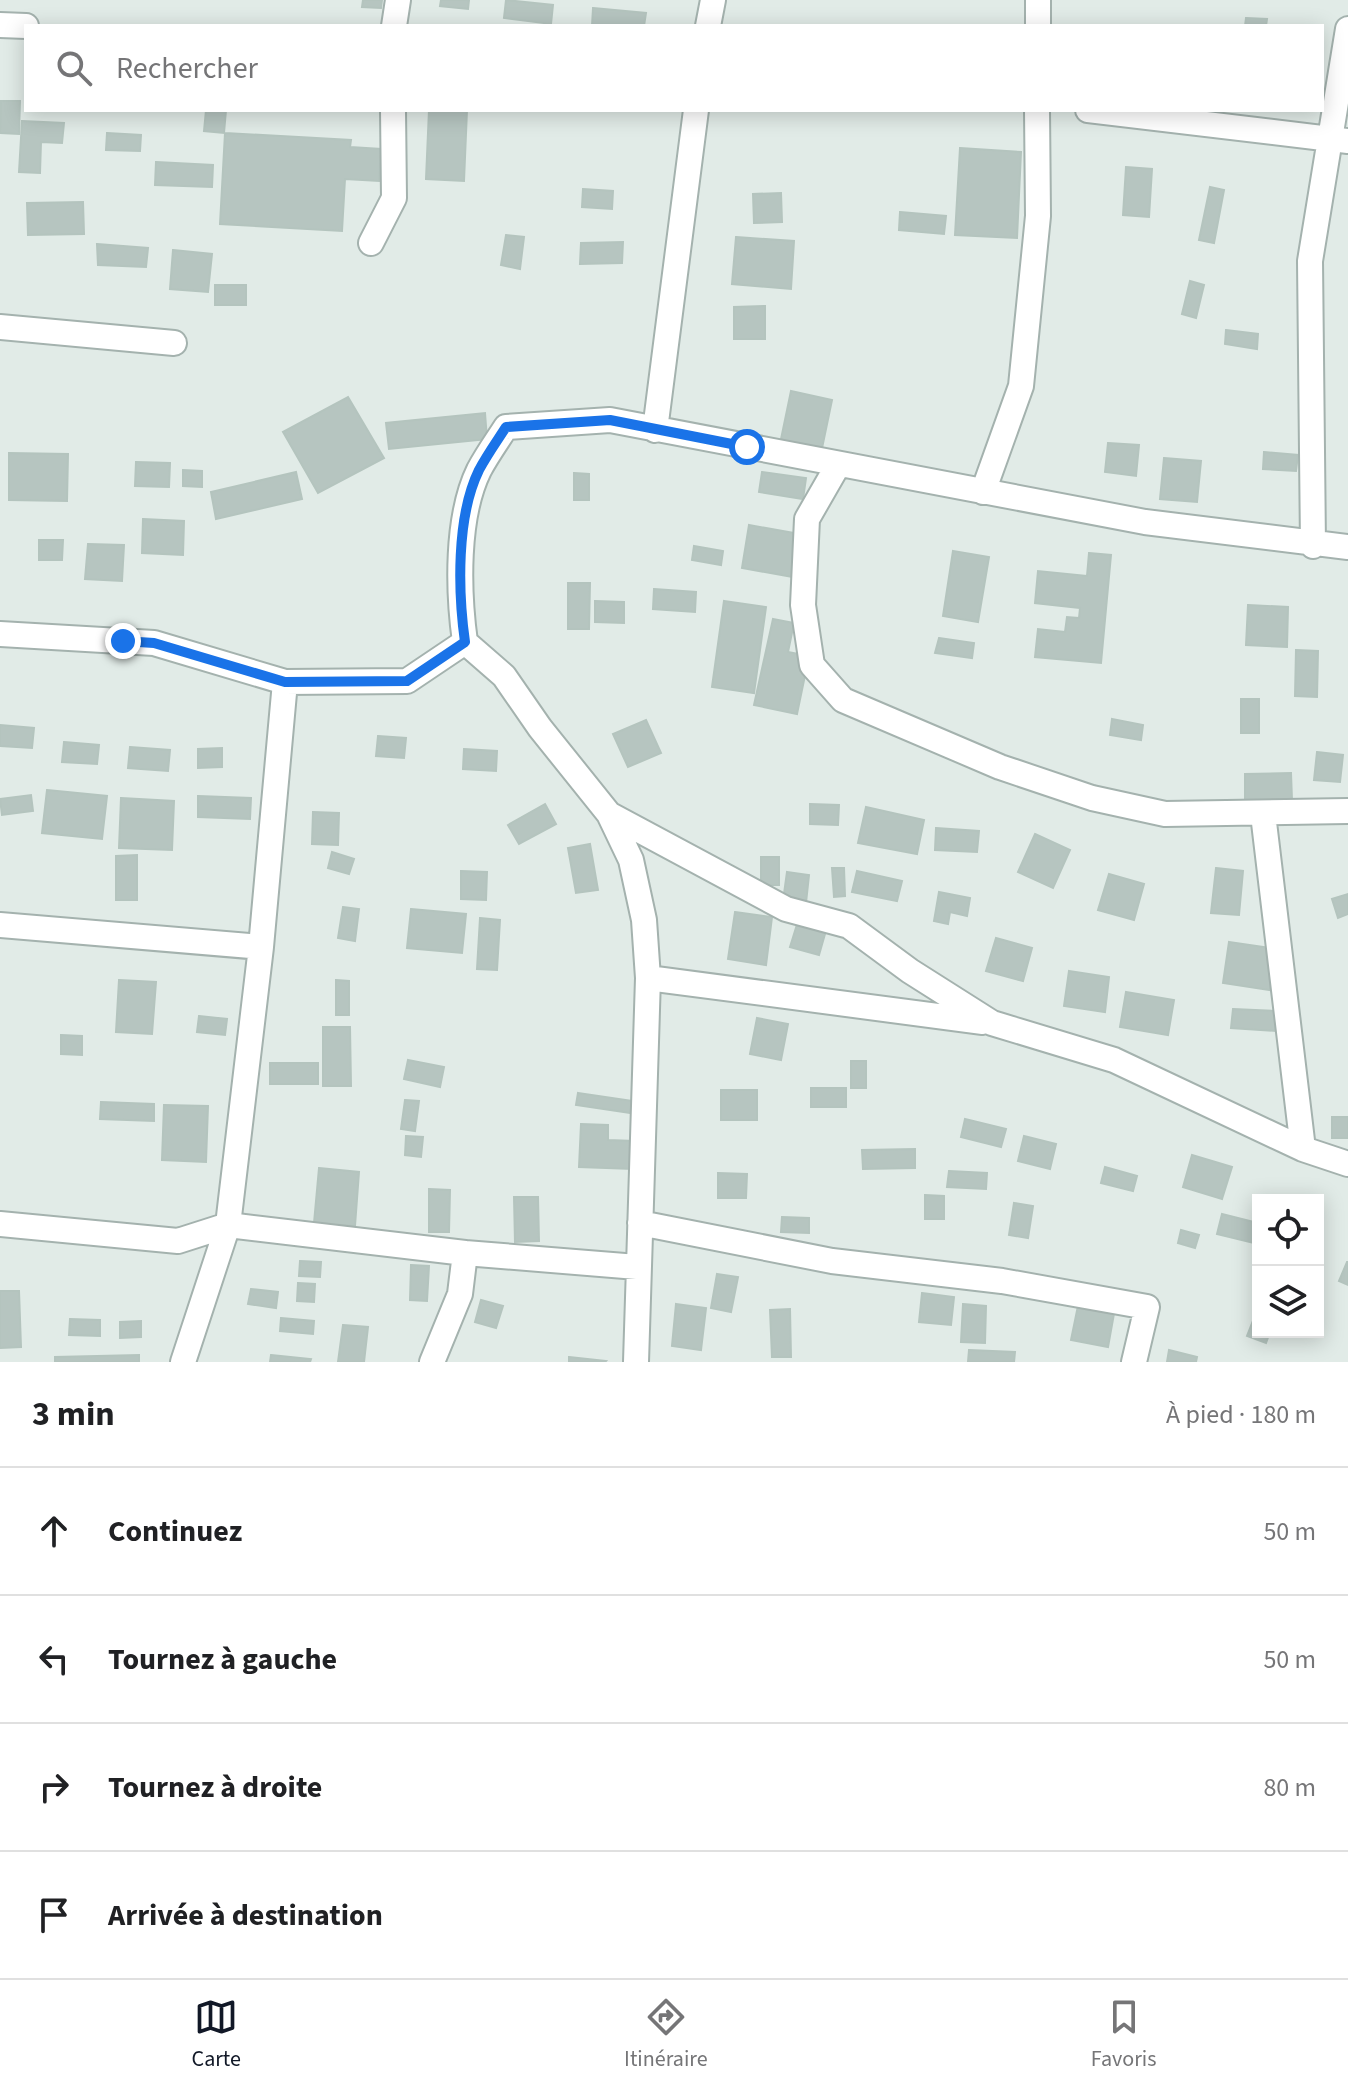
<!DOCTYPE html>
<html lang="fr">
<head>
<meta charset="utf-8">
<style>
	:root { --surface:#fff; --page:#f2f2f2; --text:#202124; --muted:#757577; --line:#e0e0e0; --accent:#111827 }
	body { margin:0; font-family:"Source Sans 3",sans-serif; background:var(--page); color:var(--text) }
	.controls { position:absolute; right:24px; bottom:24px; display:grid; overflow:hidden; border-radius:0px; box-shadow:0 4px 20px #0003 }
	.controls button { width:72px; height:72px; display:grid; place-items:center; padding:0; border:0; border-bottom:2px solid var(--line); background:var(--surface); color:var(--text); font:40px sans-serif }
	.stop { position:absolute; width:24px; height:24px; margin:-18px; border:6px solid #1a73e8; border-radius:50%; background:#fff }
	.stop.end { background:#1a73e8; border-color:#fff; box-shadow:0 2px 8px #0008 }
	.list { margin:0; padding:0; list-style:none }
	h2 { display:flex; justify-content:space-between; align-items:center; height:104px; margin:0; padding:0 32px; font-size:34px }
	h2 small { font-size:26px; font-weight:400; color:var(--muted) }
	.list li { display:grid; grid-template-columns:52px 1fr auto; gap:24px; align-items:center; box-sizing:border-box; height:128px; padding:0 32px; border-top:2px solid var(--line) }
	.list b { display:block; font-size:30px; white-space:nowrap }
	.list em { font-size:26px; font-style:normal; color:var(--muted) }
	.icon { flex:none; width:44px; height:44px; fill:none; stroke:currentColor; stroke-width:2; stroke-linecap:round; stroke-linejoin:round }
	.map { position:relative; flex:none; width:1348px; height:1362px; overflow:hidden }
	.search { position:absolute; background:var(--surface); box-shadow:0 4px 20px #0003; left:24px; right:24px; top:24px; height:88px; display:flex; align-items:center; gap:20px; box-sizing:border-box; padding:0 28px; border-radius:0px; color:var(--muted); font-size:30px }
	.sheet { height:616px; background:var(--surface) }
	nav { display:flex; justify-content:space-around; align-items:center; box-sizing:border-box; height:112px; border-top:2px solid var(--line); background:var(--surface); font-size:22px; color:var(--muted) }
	nav a { display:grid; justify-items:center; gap:4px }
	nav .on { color:var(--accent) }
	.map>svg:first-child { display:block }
	.building { fill:#b6c5c0; stroke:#b4c4be; stroke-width:2 }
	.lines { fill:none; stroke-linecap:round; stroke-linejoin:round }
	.minor-casing { stroke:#a4b2ae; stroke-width:28 }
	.minor { stroke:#fff; stroke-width:24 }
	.route { stroke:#1a73e8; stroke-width:10 }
</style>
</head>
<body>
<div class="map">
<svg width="1348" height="1362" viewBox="0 0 1348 1362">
	<rect width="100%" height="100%" fill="#e1ebe7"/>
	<path class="building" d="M363,0H382L381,8L362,7Z
		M441,0H469L468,9L440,6Z
		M506,0L553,5L551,24L504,18Z
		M593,8L646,13L644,26H592Z
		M1246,18L1267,19L1266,26H1245Z
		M1,101H20L19,134L0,133Z
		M206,110H226L224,133L204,131Z
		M429,110H467L464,181L426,179Z
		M22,121L64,123L62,143L41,142L40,173L19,172Z
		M107,133L141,135L140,151L106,150Z
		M225,133L351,140L350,147L381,149L379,181L345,179L342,231L220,224Z
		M960,148L1021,152L1017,238L955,235Z
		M156,162L213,165L212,187L155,185Z
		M1126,167L1152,169L1149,217L1123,215Z
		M1210,187L1224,190L1214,243L1199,240Z
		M583,189L613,191L612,209L582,207Z
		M781,193L782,222L754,223L753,194Z
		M83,202L84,234L28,235L27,203Z
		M900,212L946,216L944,234L899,230Z
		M506,235L524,237L520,269L501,265Z
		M736,237L794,241L791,289L732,284Z
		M623,242L622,263L580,264L581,243Z
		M97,244L148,248L146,267L98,265Z
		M173,250L212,254L208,292L170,289Z
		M1190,281L1204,285L1196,318L1182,314Z
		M215,285H246V305H215Z
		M765,306V339H734V307Z
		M1226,330L1258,334L1257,349L1225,344Z
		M791,391L832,400L821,453L780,444Z
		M348,397L384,458L318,493L283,432Z
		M485,413L487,439L389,449L386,423Z
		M1108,443L1139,445L1136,476L1105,472Z
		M1264,452L1298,455L1296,471L1263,469Z
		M9,453L68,454L67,501L9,500Z
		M1164,458L1201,461L1197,502L1160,499Z
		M136,462L170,463L169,487L135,486Z
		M183,470L202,471V487L183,486Z
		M296,472L302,499L216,519L211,492Z
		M762,472L806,478L803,499L759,492Z
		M574,473L589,474V500H574Z
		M143,519L184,521L183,555L142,553Z
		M749,525L800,534L793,577L742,568Z
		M39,540H63L62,560H39Z
		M88,544L124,545L122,581L85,579Z
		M694,546L723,551L721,565L692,560Z
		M953,551L989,557L978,622L943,616Z
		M1089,553L1111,555L1101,663L1035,657L1038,629L1065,632L1067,617L1079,618L1080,608L1035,603L1038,571L1087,576Z
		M568,583H590L589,629H568Z
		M654,589L696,592L695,612L653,609Z
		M595,601L624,602V623L595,622Z
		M724,601L766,607L754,693L712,687Z
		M1248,605L1288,607L1287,647L1246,645Z
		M773,619L794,623L788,652L809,656L797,714L754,705Z
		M939,638L974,643L972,658L935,653Z
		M1296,650L1318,651L1317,697L1295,696Z
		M1241,699H1259V733H1241Z
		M1112,719L1143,725L1141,740L1110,735Z
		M646,720L661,753L628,767L613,734Z
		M0,725L34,728L32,748L0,746Z
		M378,736L406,738L404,758L376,756Z
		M64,742L99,745L97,764L62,762Z
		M130,747L170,750L168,771L128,768Z
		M222,748V767L198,768V749Z
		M464,749L497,751L496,771L463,769Z
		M1317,752L1343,755L1340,782L1314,780Z
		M1291,773L1292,800L1245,801V774Z
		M47,790L107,796L102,839L42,833Z
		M31,795L33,811L2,815L0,799Z
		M198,796L251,798L250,819L198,817Z
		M121,798L174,801L172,850L119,848Z
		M545,804L556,824L519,844L508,825Z
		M810,804L839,805L838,825L810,824Z
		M866,807L924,820L917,854L858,843Z
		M313,812L339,813L338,845L312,844Z
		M936,828L979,831L977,852L935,850Z
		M1035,834L1070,850L1053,888L1018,872Z
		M590,844L598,890L576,893L568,848Z
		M332,852L354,859L349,874L328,868Z
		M137,855V900H116V856Z
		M761,857H779V885H761Z
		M832,868H844L845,896L834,897Z
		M1216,868L1243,871L1239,915L1211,913Z
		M461,871L487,872L486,900L461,899Z
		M857,871L902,881L897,901L852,892Z
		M787,872L809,875L806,903L783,901Z
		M1109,874L1144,884L1134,920L1098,910Z
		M939,892L970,898L967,916L950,912L948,924L934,921Z
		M1348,894V914L1338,918L1332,899Z
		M343,907L359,909L355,941L338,938Z
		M411,909L466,914L462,953L407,948Z
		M735,912L772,917L766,965L728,959Z
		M480,918L500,920L497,970L477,969Z
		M799,918L827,927L819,955L790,947Z
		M996,938L1032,948L1023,981L986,971Z
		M1229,942L1277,949L1270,990L1223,983Z
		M1069,971L1109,977L1105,1012L1064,1006Z
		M119,980L156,982L152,1034L116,1032Z
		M336,980L349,981V1015H336Z
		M1126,992L1174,1000L1168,1035L1120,1027Z
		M1233,1009L1277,1011L1276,1031L1231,1028Z
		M199,1016L227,1019L225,1035L197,1032Z
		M757,1018L788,1024L781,1060L750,1054Z
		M323,1027H350L351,1086H323Z
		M61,1035L82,1036V1055L61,1054Z
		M408,1060L444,1067L440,1087L404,1079Z
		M851,1061H866V1088H851Z
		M270,1063H318V1084H270Z
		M811,1088H846V1107H811Z
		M721,1090H757V1120H721Z
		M578,1093L633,1101L631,1113L576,1105Z
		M405,1100L419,1101L415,1131L401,1129Z
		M101,1102L154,1104V1121L100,1119Z
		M164,1105L208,1106L206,1162L162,1160Z
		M1332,1117H1348V1138H1332Z
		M965,1119L1006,1129L1001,1147L961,1137Z
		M581,1124L608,1125V1140L634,1141L633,1169L579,1167Z
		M406,1136L423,1137L421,1157L405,1155Z
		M1024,1136L1056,1144L1050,1169L1018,1161Z
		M915,1149V1168L863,1169L862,1150Z
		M1192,1155L1232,1167L1222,1199L1183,1187Z
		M1105,1167L1137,1176L1133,1191L1101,1183Z
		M319,1168L359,1172L355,1226L314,1223Z
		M949,1171L987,1173L986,1189L947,1187Z
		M718,1173L747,1174L746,1198H718Z
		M429,1189L450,1190L449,1232H429Z
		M925,1195L944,1196V1219H925Z
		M514,1197H538L539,1241L515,1242Z
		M1014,1203L1033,1206L1028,1238L1009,1235Z
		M1222,1214L1258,1223V1244L1217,1234Z
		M782,1217L809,1218V1233L781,1232Z
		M1181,1230L1199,1235L1195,1248L1178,1243Z
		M300,1261L321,1262L320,1277L299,1276Z
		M1347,1262H1348V1285L1339,1281Z
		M411,1265L429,1266L427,1301L410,1300Z
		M717,1274L738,1277L731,1312L711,1308Z
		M298,1283L315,1284L314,1302L297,1301Z
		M251,1289L278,1292L276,1308L248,1304Z
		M0,1291H19L21,1347L0,1348Z
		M922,1293L954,1297L951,1325L919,1322Z
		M481,1300L503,1306L496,1328L475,1322Z
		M1079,1301L1115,1308L1108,1347L1071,1340Z
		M676,1304L706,1308L701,1350L672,1346Z
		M963,1304L986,1306L985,1343L961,1342Z
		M1258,1308V1332H1270L1266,1343L1247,1336Z
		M790,1309L791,1357H772L770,1310Z
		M281,1318L314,1321L313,1334L280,1331Z
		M70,1319L100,1320V1336L69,1335Z
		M141,1321V1337L120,1338V1322Z
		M343,1325L368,1327L364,1362H338Z
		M969,1350L1015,1352L1014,1362H968Z
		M1169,1350L1197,1357L1196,1362H1167Z
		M139,1355V1362H55V1357Z
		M271,1355L311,1359L310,1362H270Z
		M569,1357L606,1361L605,1362H569Z"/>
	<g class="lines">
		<g class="minor-casing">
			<path id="minor" d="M0,25L26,26
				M394,26L398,0
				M708,26L713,0
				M1038,26V0
				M1088,110L1348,141
				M371,243L394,198L393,110
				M0,327L174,343
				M655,430L696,110
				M838,465L807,519L803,605L812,665L843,700L1000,767L1092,798L1165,814L1348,811
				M983,492L1021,386L1038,216L1037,110
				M1313,546L1310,261L1348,29
				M0,634L154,643L285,682L407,681L465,642
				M609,814L786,909L849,926L910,971L992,1023L1114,1060L1303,1149L1348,1164
				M1263,814L1303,1149
				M0,925L261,947
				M648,978L983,1022
				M640,1223L832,1261L1002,1281L1147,1307L1134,1362
				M0,1224L178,1241L228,1225L465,1253L637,1267
				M183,1362L228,1225L261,947L285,682
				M432,1362L460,1294L465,1253
				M636,1362L648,978L644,920L631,860L609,814L540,728L504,676L465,642C458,591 456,517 479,470C487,455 497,441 506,427L610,420L1145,522L1348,547"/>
		</g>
		<use href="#minor" class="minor"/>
	</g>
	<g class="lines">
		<path class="route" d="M123,641L154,643L285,682L407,681L465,642C458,592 456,517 479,470C487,455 497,441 506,427L610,420L747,447"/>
	</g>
</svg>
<div class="controls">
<button><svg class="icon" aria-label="locate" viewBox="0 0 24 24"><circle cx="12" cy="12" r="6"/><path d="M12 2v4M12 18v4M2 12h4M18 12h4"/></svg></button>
<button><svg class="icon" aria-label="layers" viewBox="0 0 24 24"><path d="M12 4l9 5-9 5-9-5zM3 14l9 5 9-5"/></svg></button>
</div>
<div class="stop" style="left:747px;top:447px"></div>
<div class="stop end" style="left:123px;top:641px"></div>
<div class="search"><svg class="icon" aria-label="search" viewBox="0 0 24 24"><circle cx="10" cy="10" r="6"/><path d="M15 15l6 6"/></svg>Rechercher</div>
</div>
<section class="sheet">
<h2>3 min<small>À pied · 180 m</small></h2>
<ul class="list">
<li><svg class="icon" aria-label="ahead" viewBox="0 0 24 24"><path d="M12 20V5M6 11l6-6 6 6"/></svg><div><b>Continuez</b></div><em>50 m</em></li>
<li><svg class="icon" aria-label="left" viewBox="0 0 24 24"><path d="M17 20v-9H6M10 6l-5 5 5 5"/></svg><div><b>Tournez à gauche</b></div><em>50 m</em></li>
<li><svg class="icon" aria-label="right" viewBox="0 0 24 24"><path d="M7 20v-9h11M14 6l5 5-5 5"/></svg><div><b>Tournez à droite</b></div><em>80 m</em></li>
<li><svg class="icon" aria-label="arrive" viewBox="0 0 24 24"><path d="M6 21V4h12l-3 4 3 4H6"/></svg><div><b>Arrivée à destination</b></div></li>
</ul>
</section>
<nav>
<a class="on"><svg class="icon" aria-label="map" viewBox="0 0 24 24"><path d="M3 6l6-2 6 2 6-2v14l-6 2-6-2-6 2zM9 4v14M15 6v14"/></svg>Carte</a>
<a><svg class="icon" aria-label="directions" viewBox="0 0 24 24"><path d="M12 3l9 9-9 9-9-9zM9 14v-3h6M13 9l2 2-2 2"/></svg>Itinéraire</a>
<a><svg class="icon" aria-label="saved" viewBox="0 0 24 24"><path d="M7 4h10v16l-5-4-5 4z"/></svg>Favoris</a>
</nav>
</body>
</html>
